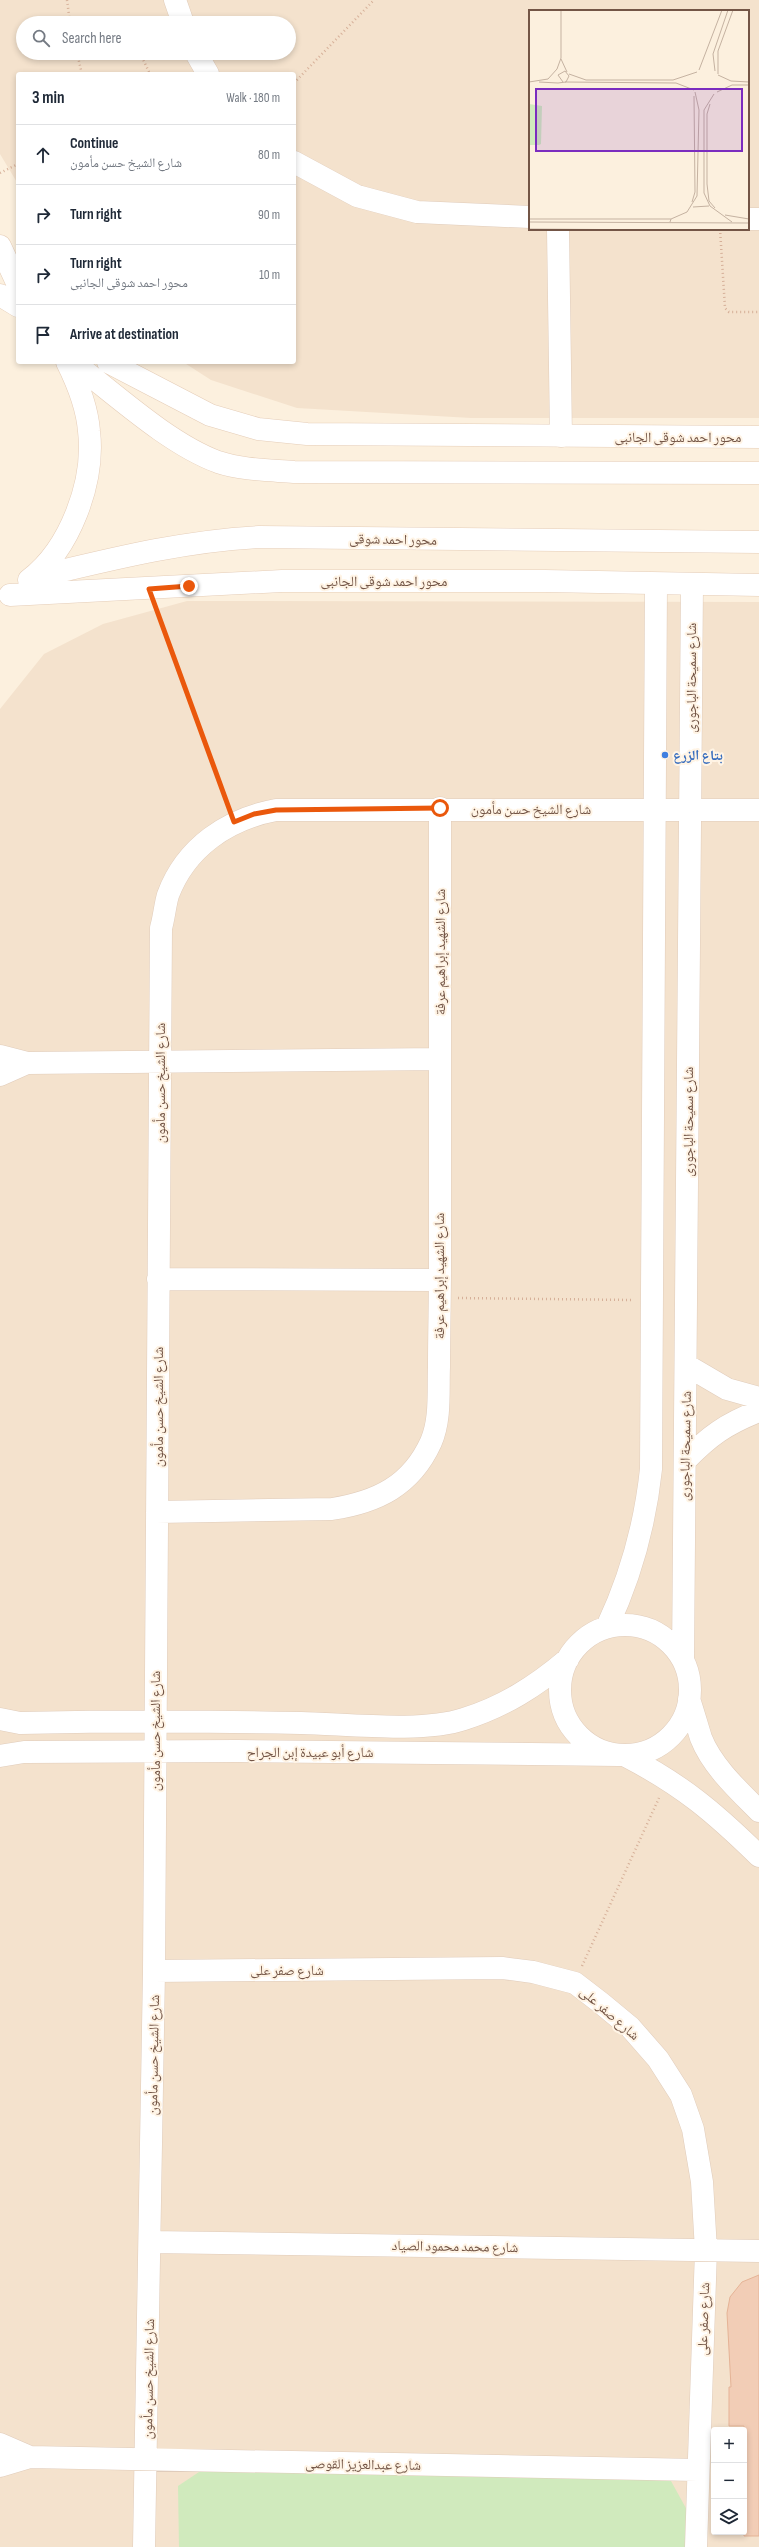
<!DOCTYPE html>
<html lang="en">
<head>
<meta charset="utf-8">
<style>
	:root { --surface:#fff; --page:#f6f6f7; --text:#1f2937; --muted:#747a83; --line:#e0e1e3 }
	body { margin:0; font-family:"Sofia Sans Condensed","Noto Naskh Arabic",sans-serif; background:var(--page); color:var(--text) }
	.controls { position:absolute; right:12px; bottom:12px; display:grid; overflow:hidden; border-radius:4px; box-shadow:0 2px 6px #0003 }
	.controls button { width:36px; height:36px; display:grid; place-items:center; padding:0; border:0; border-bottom:1px solid var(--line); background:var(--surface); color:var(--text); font:20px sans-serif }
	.stop { position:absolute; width:12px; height:12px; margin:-9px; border:3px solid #ea580c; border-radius:50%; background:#fff }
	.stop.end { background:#ea580c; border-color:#fff; box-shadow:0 1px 4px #0008 }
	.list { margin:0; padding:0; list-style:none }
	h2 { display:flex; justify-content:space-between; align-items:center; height:52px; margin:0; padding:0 16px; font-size:17px }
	h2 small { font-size:13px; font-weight:400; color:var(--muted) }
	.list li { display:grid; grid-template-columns:26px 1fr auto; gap:12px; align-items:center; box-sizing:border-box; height:60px; padding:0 16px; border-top:1px solid var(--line) }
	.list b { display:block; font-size:15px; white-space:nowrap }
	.list p { margin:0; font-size:13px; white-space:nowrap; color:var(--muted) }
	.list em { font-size:13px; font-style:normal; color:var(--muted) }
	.icon { flex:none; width:22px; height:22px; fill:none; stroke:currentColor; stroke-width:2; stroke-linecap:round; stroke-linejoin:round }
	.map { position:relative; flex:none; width:759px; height:2547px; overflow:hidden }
	.search { position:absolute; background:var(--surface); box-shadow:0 2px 6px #0003; left:16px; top:16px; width:280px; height:44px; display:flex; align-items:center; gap:10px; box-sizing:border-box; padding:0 14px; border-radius:22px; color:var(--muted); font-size:15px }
	.panel { position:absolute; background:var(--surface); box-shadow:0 2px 6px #0003; left:16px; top:72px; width:280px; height:292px; border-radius:4px }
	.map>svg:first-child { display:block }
	.residential { fill:#f4e2cd; fill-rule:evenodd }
	.green { fill:#d0eabd }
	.building { fill:#f2cdb6; stroke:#e5b396 }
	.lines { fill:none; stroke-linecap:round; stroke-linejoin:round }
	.street-casing { stroke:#e0ccbb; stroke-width:23 }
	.secondary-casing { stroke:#e5cdb8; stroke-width:23 }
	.path { stroke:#d6b099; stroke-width:2.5; stroke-dasharray:1 3; stroke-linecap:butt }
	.street { stroke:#fff; stroke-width:22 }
	.secondary { stroke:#fff; stroke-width:22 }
	.route { stroke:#ea580c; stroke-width:5 }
	.shop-dot { fill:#3f7fe0; stroke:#fff4e5; stroke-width:1.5 }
	.labels { text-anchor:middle; stroke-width:4; stroke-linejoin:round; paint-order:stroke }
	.street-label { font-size:14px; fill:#735546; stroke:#fff4e5 }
	.shop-label { font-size:14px; font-weight:bold; fill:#366cbe; stroke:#fff4e5; text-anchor:start }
	.inset-road { fill:none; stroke:#c5b2a1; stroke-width:1 }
	.view { fill:#7b2cbf; fill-opacity:0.15; stroke:#7b2cbf; stroke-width:2 }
	.inset-edge { fill:none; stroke:#735546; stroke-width:2 }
</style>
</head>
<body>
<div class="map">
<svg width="759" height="2547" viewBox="0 0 759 2547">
	<rect width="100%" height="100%" fill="#fcf0de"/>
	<path class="residential" d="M0,0H759V418H471L297,408L211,380L183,362H294V74H18V184L0,154ZM530,11H748V229H530ZM23,23H289V53H23Z
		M187,601L759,602V2547H0V709L44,654L103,624ZM714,2430H744V2532H714Z"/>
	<path class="green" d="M202,2470L624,2478L671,2481L687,2510L686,2547H179L178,2486Z"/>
	<path class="building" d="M759,2275V2536H744V2426H729V2387H731L727,2313L730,2297L742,2282Z"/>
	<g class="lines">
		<g class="street-casing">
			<path id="street" d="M175,0L183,23
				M196,53L208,74
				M294,162L357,196L417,212L530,217
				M748,219H759
				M558,229L561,436
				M0,1056L27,1063L440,1059
				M0,1075L27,1063
				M158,1279L440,1280
				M686,1365L727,1389L759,1398
				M685,1461C709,1436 726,1424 759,1411
				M157,1512L332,1509C377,1502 411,1486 431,1442C441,1419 438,1391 439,1367C439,1333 440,1300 440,1267C440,1114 440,961 440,808
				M560 1690a65 65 0 1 1 130 0a65 65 0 1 1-130 0Z
				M607,1627C631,1576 645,1526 651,1469L656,584
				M683,1660L692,585
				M689,1699C693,1711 697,1725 701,1738C712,1766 738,1790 759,1811
				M0,1719L20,1723C114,1721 207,1721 301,1723C347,1724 422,1733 464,1719C505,1706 536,1686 568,1659
				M0,1756L24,1752L237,1751L619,1755
				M626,1756C682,1785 714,1812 759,1856
				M154,1971L502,1968L533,1972L575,1983L601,2003L630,2027L658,2059L681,2095L693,2129L702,2182L706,2250L696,2547
				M150,2242L759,2251
				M0,2444L30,2457
				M0,2466L30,2457L697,2470
				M144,2547L154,1971L161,928C164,918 165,905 168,895C186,847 228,819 276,810H759"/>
		</g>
		<g class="secondary-casing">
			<path id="secondary" d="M0,246L18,285
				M0,295L18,306
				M73,362C116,395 169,444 218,462C242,470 269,470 294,472L759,473
				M108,362L210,415L258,429L307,434L759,437
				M32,578C108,560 181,541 259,537L759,542
				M29,580C70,549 95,482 89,431C87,406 78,384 67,362
				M10,595L282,581H545L759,585"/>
		</g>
		<path class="path" d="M67,0L70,23
			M77,53L82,74
			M140,53L150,74
			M294,83L374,0
			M0,173L18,164
			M720,229L725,308L729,312H759
			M155,606L228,806
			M458,1298L633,1300
			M582,1966L659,1798"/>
		<use href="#street" class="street"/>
		<use href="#secondary" class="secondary"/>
	</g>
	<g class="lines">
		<path class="route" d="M189,586L149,589L234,822L254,814L276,810L440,808"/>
	</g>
	<circle class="shop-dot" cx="665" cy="755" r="4"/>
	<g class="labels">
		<g class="street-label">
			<text x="678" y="442">محور احمد شوقى الجانبى</text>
			<text transform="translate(393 539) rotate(1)" y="5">محور احمد شوقى</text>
			<text x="384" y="586">محور احمد شوقى الجانبى</text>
			<text transform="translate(691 678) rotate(-90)" y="5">شارع سميحة الباجورى</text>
			<text x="531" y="814">شارع الشيخ حسن مأمون</text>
			<text transform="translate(440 952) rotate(-90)" y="5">شارع الشهيد إبراهيم عرفة</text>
			<text transform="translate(160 1083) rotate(-90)" y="5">شارع الشيخ حسن مأمون</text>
			<text transform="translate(688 1122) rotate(-90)" y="5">شارع سميحة الباجورى</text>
			<text transform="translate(439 1276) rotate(-90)" y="5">شارع الشهيد إبراهيم عرفة</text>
			<text transform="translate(158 1407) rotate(-90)" y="5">شارع الشيخ حسن مأمون</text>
			<text transform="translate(685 1446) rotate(-89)" y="5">شارع سميحة الباجورى</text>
			<text transform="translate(155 1731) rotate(-90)" y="5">شارع الشيخ حسن مأمون</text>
			<text x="310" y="1757">شارع أبو عبيدة إبن الجراح</text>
			<text x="287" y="1975">شارع صفر على</text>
			<text transform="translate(610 2013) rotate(41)" y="5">شارع صفر على</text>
			<text transform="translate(153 2055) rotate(-89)" y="5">شارع الشيخ حسن مأمون</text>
			<text transform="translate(455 2246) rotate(1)" y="5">شارع محمد محمود الصياد</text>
			<text transform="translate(703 2319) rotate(-88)" y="5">شارع صفر على</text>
			<text transform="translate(148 2379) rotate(-89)" y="5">شارع الشيخ حسن مأمون</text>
			<text transform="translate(363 2464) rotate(1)" y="5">شارع عبدالعزيز القوصى</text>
		</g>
		<g class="shop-label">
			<text x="673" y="760">بتاع الزرع</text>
		</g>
	</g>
	<g transform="translate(529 10)">
		<rect width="220" height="220" fill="#fcf0de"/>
		<path d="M0,94L13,96L12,134L10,135H0Z" fill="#d0eabd"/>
		<path class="inset-road" d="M32,49L38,62M170,60L193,0M186,61L184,44L199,0M40,64L57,70H144L168,62M189,64V41L204,0M189,65L202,71L220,72M0,72L19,69L28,59L32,48V0M10,72L29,73L37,72L40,66L36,61L29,65L34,72M36,72L147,73L165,80M188,82L203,75H220M185,84L175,100V183L181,196L203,212M181,94L178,104V174L180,191L186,198M163,192L166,182L165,86M164,197L180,196M196,205L220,209M0,209H142M0,212L220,213M141,212L142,209L158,202L168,186L170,100L166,82M0,219L140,220"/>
		<path class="view" d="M7,79H213V141H7Z"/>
		<rect width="220" height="220" class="inset-edge"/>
	</g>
</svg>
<div class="controls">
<button>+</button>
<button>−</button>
<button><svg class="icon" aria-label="layers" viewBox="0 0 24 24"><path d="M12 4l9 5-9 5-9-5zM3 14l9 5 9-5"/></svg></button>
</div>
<div class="stop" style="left:440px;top:808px"></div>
<div class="stop end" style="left:189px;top:586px"></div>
<div class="search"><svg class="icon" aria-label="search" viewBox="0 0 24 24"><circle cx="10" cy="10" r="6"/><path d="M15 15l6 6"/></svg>Search here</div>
<section class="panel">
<h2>3 min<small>Walk · 180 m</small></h2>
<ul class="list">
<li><svg class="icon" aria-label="ahead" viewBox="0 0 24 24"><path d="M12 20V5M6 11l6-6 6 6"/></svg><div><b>Continue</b><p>شارع الشيخ حسن مأمون</p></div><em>80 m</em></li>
<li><svg class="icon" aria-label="right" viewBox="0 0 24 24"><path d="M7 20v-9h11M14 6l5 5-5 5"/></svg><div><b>Turn right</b></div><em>90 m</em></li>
<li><svg class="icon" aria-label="right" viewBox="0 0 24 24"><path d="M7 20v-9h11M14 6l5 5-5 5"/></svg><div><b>Turn right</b><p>محور احمد شوقى الجانبى</p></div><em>10 m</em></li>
<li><svg class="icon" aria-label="arrive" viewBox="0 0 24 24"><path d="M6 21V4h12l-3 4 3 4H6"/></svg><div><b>Arrive at destination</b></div></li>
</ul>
</section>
</div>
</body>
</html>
